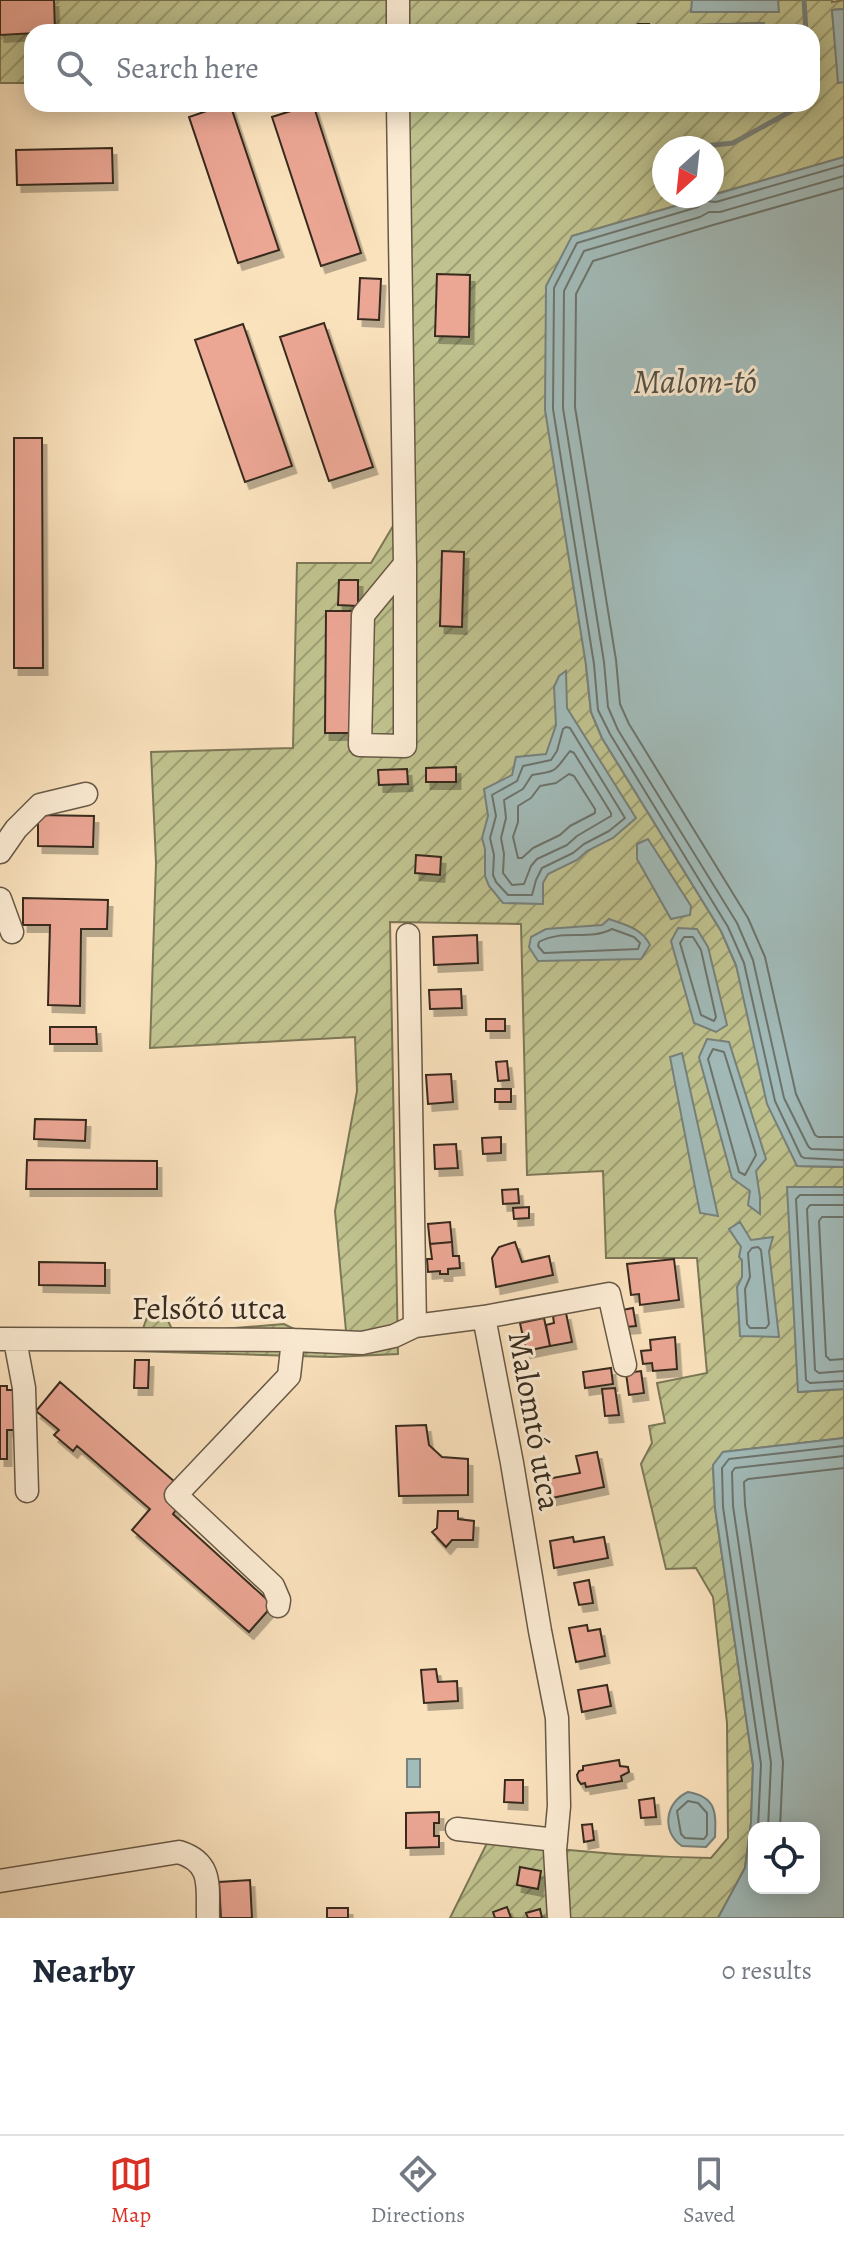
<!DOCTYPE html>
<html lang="en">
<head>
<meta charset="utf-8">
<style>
	:root { --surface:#fff; --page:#f2f2f3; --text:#1f2937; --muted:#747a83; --line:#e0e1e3; --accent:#d93025 }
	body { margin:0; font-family:Alegreya,serif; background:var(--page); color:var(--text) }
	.controls { position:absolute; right:24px; bottom:24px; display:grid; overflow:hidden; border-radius:16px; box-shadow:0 4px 20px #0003 }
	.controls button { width:72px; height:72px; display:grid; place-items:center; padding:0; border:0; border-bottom:2px solid var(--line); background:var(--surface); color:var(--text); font:40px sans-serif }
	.compass { position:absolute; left:652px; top:136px; width:72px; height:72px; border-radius:50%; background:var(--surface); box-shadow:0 4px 20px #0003; rotate:207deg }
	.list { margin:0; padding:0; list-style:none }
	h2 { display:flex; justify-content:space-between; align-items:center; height:104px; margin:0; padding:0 32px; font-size:34px }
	h2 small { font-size:26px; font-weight:400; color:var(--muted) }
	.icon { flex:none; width:44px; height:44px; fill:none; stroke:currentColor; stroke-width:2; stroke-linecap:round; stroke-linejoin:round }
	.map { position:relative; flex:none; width:844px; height:1918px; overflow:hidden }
	.search { position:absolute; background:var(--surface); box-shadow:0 4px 20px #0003; left:24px; right:24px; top:24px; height:88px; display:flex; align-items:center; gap:20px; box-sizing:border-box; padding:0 28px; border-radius:24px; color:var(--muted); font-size:30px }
	.sheet { height:216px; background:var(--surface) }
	nav { display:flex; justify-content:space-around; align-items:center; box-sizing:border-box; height:112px; border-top:2px solid var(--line); background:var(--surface); font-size:22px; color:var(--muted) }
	nav a { display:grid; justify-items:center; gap:4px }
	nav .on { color:var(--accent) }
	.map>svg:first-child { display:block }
	.garden { fill:url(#garden-furrows); stroke:#7c7757; stroke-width:2 }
	.water { fill:#a2bcbb; stroke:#77827d; stroke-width:2; fill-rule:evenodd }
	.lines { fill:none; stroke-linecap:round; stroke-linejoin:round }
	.shore { stroke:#6c746d; stroke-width:2 }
	.stream { stroke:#77827d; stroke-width:5 }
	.building { fill:#eba694; stroke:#372b1f; stroke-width:2; filter:url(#shadow) }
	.minor-casing { stroke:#685946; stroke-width:25 }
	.minor { stroke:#fcecd4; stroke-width:22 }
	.labels { text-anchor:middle; stroke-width:6; stroke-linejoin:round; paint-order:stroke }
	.street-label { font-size:32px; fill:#372b1f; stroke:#fcecd4 }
	.water-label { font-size:34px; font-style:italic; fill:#524f46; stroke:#fcecd4 }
</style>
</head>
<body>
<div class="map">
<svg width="844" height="1918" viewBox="0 0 844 1918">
	<defs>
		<pattern id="garden-furrows" width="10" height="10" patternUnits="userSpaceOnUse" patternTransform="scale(2)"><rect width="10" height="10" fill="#c0c38f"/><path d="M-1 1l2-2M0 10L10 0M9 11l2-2" fill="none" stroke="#9d9f74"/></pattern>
		<filter id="shadow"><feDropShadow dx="4.5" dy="7" stdDeviation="0" flood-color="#0004"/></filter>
	</defs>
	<rect width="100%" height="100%" fill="#fae2bd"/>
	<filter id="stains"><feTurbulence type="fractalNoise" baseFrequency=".0025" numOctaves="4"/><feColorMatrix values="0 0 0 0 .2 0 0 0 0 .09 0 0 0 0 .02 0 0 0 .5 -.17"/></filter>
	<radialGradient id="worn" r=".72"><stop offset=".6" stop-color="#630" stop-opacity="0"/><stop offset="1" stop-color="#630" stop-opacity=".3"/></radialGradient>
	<path class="garden" d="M0,0H692V12H778V0H832V2L844,0V9L832,10L839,82H844V157L712,195V148H664V196H709L572,236L586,665L591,712L602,738L721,931L736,965L797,1166L844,1167V1187H788L799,1392L844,1389V1438L723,1452L713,1465L715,1508L753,1765L751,1823L745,1868L718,1918H450L488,1841C562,1851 636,1857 711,1858L728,1838L727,1723L713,1597L696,1568L666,1569L641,1464L652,1443L649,1426L665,1423L657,1383L707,1373L697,1258H606L603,1171L527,1175L521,924L390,922L398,1354L332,1357L0,1347L142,1331L148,1315H165L174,1333L284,1324L294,1329L346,1331L335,1211L357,1091L355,1037L150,1048L156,863L151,752L293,748L297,563H371L396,521L391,104H706L740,110L752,104H812V32H764V23L695,25L696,32H32V83H0Z"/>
	<path class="water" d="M692,0H778L779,12H691Z
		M844,9V82L838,83L832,10Z
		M764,23V32H696L695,25Z
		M844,157V1167L797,1166L767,1104L736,965L721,931L602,738L591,712L586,665L545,410L546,286L572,236Z
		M566,671L567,708L636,818L613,838L587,851L577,860L548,874L543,883V904L503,903L489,886L485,876V849L482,838L488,816L484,789L512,775L516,757L546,754L556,725L554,687L559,676Z
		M648,839L691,906L690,915L671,919L637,859V844Z
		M609,919C625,925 642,928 650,945L641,959L538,961L529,947L531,937L546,929L602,925Z
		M678,928L697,929L708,947L727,1025L716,1032L694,1023L671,941Z
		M707,1039L729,1042L766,1159L756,1171L760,1197V1214L748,1205L750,1191L732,1178L699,1057Z
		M682,1053L718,1216L700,1213L670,1057Z
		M787,1187H844V1389L798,1392Z
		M740,1222L751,1240L773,1237L769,1251L779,1337L740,1336L737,1287L742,1277V1260L739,1257L741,1247L729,1229Z
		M844,1438V1918H718L745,1868L751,1823L753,1765L715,1508L713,1465L723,1452ZM754,1828H814V1888H754Z
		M407,1759H420V1787H407Z
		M688,1792C717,1797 716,1813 715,1837L706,1847L682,1846C661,1832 665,1802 688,1792Z"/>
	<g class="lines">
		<path class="shore" d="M844,165L716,202L706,201L698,207L577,243L554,288L553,409L594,664L598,710L610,734L728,927L744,963L775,1101L801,1156L804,1158L844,1160
			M844,176L720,212H709L700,217L584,251L564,291L563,408L604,662L608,707L618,730L737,923L753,960L784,1098L808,1146L811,1149L844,1150
			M844,188L713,225L593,261L576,294L575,407L616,660L620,704L629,724L748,918L765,957L796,1094L815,1135L818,1137H844
			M566,727L570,728L625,818L609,831L584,844L573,853L542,868L536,880L532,895H508L496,882L493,875L494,855L490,838L496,816L492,795L517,781L523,766L551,760L557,751L563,729Z
			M570,751L574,753L611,813V816L577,836L567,845L537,859L531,866L524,884L512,885L503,873L504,854L501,838L506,818L504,800L523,789L532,775C559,771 554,771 570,751Z
			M569,774L574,776L595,809V813L570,826L560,835L533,848L522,858H518L513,837L518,822V806L531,798L540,786L556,783Z
			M612,929L634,937L640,943L638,949L544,953L538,946L539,942C561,929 590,941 612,929Z
			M684,937H693L701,950L716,1017L714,1021L701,1015L680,943Z
			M713,1049L724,1052L756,1155L745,1175L739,1172L708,1059Z
			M844,1195H800L796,1199L806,1380L810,1383L844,1381
			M844,1205H810L807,1209L815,1370L819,1373L844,1371
			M844,1217H822L819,1221L826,1356L830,1360L844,1359
			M752,1248L758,1247L761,1250L769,1324L766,1328H750L747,1324L745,1289L750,1277L748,1253Z
			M688,1801L698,1803L707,1813V1835L704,1839L685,1838L681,1834L677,1811Z
			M758,1828L761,1764L723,1507L722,1468L729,1459L844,1446
			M768,1828L771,1763L733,1506L732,1472L735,1468L844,1456
			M780,1828L783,1762L745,1505L744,1482L748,1479L844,1468"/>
		<path class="stream" d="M804,0L806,32
			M686,148L733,143L795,109L797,104"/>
	</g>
	<path class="building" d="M0,0H54L55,32L0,35Z
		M638,24H649V32H638Z
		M227,104H230L279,250L238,263L189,117Z
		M313,104L361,253L321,266L272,117Z
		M112,148L113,183L17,185L16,150Z
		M437,274L470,275L469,337L435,336Z
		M360,278L381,279L379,320L358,319Z
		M324,323L373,467L329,481L280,337Z
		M243,324L292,466L245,482L195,340Z
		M14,438H42L43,668H14Z
		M442,551L464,552L462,627L440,626Z
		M339,580H358V606L338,605Z
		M326,611H357L356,733H325Z
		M456,767V782H426V768Z
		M407,769L408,784L379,785L378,770Z
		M38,815L94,816L93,847L38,846Z
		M416,855L441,857L440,875L415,873Z
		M23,898L108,900L107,929H81L80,1006L48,1005L50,925H23Z
		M477,935L478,963L434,965L433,937Z
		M461,989L462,1008L430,1009L429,990Z
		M486,1019H505V1031H486Z
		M50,1027H96L97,1044H50Z
		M507,1061L509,1080L498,1081L496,1062Z
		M451,1074L453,1102L428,1104L426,1075Z
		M495,1089H511V1102H495Z
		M35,1119L86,1120L85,1141L34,1139Z
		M501,1137V1153L483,1154L482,1138Z
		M456,1144L458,1168L435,1169L434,1145Z
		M27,1160L157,1161V1189H26Z
		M518,1189L519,1203L503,1204L502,1190Z
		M529,1207V1218L514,1219L513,1208Z
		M450,1222L452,1242L430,1244L428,1224Z
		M452,1242L453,1256H459L460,1268L448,1269V1274H440V1271L428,1272L427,1259H432L430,1244Z
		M515,1242L522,1262L549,1256L553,1275L496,1287L492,1258L499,1247Z
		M674,1259L679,1300L640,1305L639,1294L631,1295L627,1264Z
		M39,1262L105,1263V1286L39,1285Z
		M633,1308L636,1326L625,1327L622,1310Z
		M566,1313L572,1342L550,1346L546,1325L554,1323L553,1316Z
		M544,1318L550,1346L526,1351L520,1323Z
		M675,1337L677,1369L653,1371L652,1363L643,1364L641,1351L651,1350L650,1340Z
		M135,1360H149L148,1388H134Z
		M611,1368L613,1384L585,1388L583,1372Z
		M641,1371L644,1393L629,1395L626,1373Z
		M60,1382L175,1482L165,1494L179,1506L173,1514L273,1605L249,1632L132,1530L150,1509L77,1446L73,1451L54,1435L59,1430L36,1411Z
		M0,1386H7V1390H16L17,1430H7V1459H0Z
		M615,1388L619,1415L605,1416L602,1389Z
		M426,1425L429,1445L442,1457L468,1459V1495L399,1496L396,1426Z
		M597,1452L604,1487L552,1498L547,1479L580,1473L576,1456Z
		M438,1511H458V1519L474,1521L473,1540H452L446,1547L432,1532L437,1528Z
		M573,1537L574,1542L604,1537L608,1558L554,1568L550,1541Z
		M589,1580L593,1603L579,1605L574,1583Z
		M587,1625L588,1631L600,1629L605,1656L576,1662L569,1628Z
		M436,1669L438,1682L457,1681L458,1701L424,1703L421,1670Z
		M607,1685L611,1706L582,1712L578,1690Z
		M619,1760L620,1766L628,1767L629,1772L621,1776L622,1781L586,1787L585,1783L581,1784L578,1780L577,1775L579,1771L583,1770V1766Z
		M505,1780H523V1803L504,1802Z
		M654,1798L656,1817L641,1818L639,1800Z
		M439,1812V1823H434V1836H439V1847L406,1848V1813Z
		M592,1824L594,1840L584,1842L582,1825Z
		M520,1867L541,1871L538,1889L517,1885Z
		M250,1880L252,1918H221L219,1882Z
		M507,1907L511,1918H495L493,1912Z
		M327,1908H348V1918H327Z
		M540,1909L542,1918H528L526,1913Z"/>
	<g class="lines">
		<g class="minor-casing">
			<path id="minor" d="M398,32V0
				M398,104L405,564V746L360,745L363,615L405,564
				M0,852L16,829L40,805L86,794
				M0,899L12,932
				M408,935L415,1326L484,1317L512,1463L540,1631L557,1718L559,1806L555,1850L559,1918
				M484,1317L609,1294L625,1365
				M0,1339L293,1340L362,1343L394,1336L415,1326
				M15,1340L24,1388L27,1491
				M278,1606L279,1600L273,1586L176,1495L289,1376L293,1340
				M457,1829L556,1840
				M0,1881L179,1852C214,1863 207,1887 208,1918"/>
		</g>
		<use href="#minor" class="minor"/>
	</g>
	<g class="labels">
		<g class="street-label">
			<text x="209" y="1319">Felsőtó utca</text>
			<text transform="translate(535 1421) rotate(80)" y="11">Malomtó utca</text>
		</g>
		<g class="water-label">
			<text x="695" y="393">Malom-tó</text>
		</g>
	</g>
	<rect width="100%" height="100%" filter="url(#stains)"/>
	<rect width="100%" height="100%" fill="url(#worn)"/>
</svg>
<div class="controls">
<button><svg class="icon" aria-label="locate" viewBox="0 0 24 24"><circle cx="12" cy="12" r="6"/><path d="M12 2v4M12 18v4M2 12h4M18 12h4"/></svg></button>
</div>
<svg class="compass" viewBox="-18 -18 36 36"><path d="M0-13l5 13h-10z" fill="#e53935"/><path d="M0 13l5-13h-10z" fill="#747a83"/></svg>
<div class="search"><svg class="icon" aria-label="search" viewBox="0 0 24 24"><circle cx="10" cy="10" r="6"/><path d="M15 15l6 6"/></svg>Search here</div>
</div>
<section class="sheet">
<h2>Nearby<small>0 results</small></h2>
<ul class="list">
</ul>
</section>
<nav>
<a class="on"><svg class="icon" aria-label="map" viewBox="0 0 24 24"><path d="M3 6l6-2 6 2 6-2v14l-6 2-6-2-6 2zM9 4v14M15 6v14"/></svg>Map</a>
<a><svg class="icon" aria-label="directions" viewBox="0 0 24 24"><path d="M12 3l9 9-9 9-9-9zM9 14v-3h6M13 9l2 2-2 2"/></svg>Directions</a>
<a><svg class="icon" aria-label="saved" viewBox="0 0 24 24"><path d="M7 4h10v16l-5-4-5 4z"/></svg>Saved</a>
</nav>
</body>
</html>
